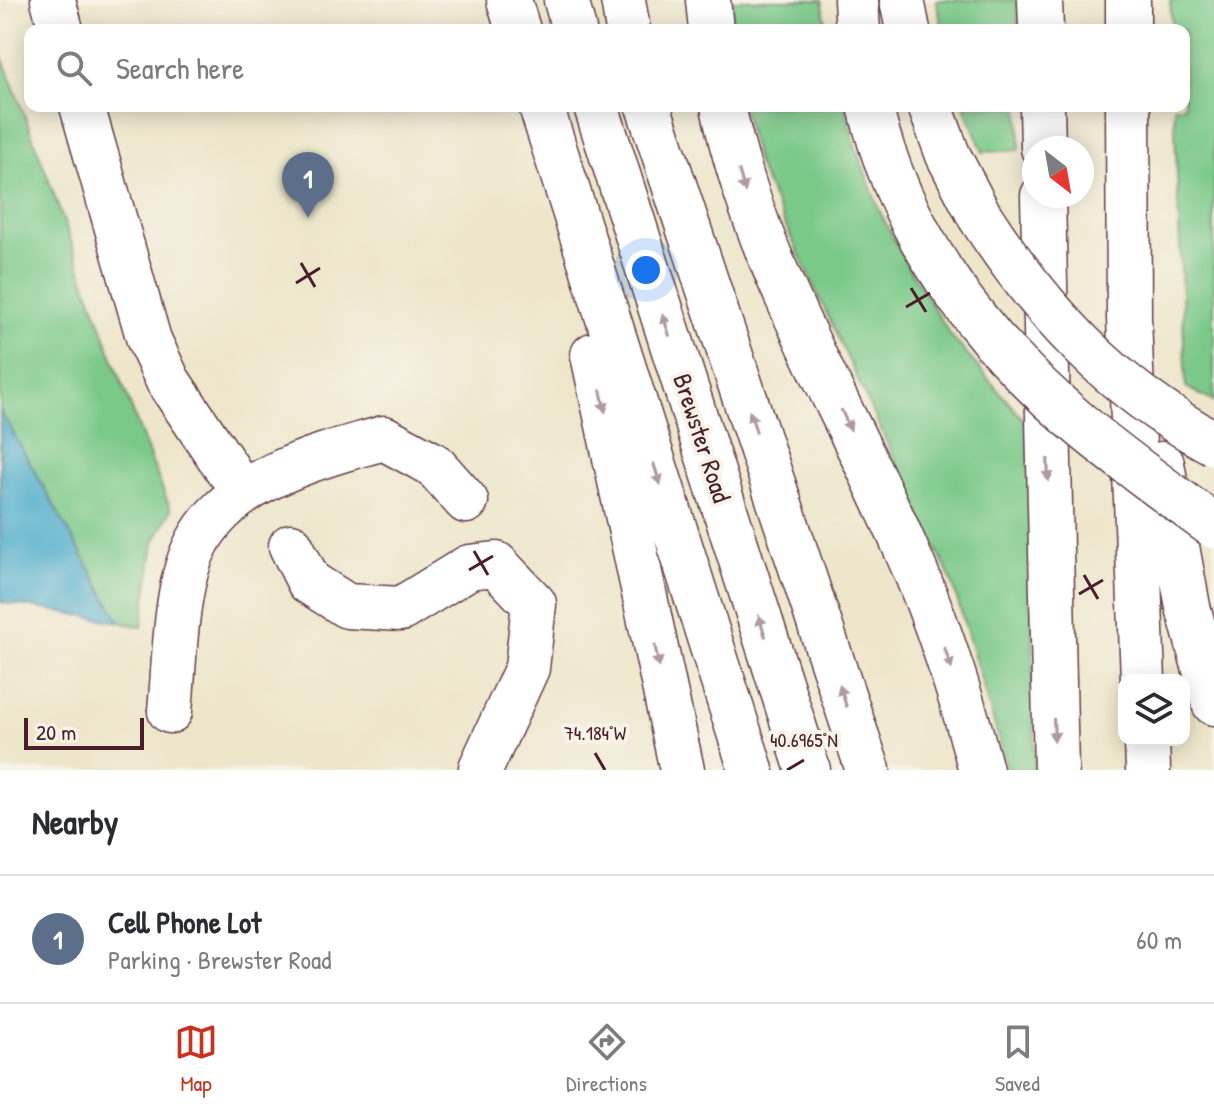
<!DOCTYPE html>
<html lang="en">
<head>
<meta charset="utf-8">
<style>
	:root { --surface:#fff; --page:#f7f7f7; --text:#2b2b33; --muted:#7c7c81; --line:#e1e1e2; --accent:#c8321e }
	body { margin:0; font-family:"Patrick Hand",sans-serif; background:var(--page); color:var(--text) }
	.controls { position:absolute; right:24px; bottom:24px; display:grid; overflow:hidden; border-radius:16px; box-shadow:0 4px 20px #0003 }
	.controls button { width:72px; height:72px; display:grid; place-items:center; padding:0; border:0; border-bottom:2px solid var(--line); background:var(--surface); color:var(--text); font:40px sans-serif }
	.compass { position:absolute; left:1022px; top:136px; width:72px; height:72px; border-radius:50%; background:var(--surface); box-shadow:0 4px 20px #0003; rotate:149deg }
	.scale { position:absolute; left:24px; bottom:20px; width:120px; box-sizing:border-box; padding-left:8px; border:4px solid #4a1f2b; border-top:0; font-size:22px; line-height:28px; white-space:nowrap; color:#4a1f2b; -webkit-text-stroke:6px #f7f3e8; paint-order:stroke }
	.you { position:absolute; left:646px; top:270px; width:28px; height:28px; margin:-20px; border:6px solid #fff; border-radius:50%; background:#1a73e8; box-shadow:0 0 0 12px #1a73e833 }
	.badge { display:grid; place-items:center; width:52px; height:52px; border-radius:50%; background:var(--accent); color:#fff; font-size:26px; font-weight:700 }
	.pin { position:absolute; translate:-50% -66px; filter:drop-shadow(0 2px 4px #0008) }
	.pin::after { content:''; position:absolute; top:42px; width:28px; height:24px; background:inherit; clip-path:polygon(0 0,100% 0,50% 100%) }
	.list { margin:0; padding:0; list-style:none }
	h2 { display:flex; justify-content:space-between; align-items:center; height:104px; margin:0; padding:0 32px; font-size:34px }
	h2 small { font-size:26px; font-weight:400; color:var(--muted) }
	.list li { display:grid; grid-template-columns:52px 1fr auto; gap:24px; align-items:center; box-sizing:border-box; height:128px; padding:0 32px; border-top:2px solid var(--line) }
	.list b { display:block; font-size:30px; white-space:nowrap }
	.list p { margin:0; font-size:26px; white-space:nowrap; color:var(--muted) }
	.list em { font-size:26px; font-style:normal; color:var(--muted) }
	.icon { flex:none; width:44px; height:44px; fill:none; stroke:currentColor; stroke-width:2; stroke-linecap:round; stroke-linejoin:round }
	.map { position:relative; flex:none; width:1214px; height:770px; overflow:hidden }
	.search { position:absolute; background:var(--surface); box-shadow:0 4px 20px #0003; left:24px; right:24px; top:24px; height:88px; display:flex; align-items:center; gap:20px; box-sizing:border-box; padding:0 28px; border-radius:16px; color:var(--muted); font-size:30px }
	.sheet { height:232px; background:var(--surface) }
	nav { display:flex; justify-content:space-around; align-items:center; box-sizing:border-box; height:112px; border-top:2px solid var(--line); background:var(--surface); font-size:22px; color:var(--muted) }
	nav a { display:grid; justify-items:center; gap:4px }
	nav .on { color:var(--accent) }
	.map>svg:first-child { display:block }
	.green { fill:#7ac989; stroke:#62745a; stroke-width:2 }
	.water { fill:#4dadcc; stroke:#4c667c; stroke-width:2 }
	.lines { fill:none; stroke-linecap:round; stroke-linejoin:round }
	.minor-casing { stroke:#623d43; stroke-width:47 }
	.highway-casing { stroke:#623d43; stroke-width:47 }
	.minor { stroke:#fff; stroke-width:44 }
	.highway { stroke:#fff; stroke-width:44 }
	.highway-bridge-casing { stroke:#623d43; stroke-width:47; stroke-linecap:butt }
	.highway-bridge { stroke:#fff; stroke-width:44 }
	.oneway { fill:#ae9aa0 }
	.ticks { fill:none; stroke:#4a1f2b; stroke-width:3 }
	.labels { text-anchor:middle; stroke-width:8; stroke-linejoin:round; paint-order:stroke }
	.street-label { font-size:26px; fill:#4a1f2b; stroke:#f7f3e8 }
	.ticks-label { font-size:20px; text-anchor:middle; fill:#4a1f2b; stroke:#f7f3e8; stroke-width:8; stroke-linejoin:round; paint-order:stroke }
</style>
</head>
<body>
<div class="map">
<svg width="1214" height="770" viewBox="0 0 1214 770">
	<rect width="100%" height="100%" fill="#f7f3e8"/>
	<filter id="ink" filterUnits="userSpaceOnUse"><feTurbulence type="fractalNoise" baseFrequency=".0125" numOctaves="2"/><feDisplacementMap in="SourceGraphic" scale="16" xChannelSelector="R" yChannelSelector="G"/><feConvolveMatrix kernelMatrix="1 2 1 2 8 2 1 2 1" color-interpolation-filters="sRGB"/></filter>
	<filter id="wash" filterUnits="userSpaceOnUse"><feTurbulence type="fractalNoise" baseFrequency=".006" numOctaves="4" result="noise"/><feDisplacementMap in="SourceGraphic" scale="32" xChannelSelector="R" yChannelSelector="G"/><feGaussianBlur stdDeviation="1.8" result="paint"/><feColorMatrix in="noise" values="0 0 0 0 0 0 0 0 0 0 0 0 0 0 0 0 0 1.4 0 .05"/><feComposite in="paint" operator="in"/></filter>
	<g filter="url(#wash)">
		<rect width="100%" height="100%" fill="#ede6ca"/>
		<path class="green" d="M733,0H822L827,30H732Z
			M936,0H1017L1018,30H943Z
			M1170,0H1214V402L1186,387L1174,106H1184V30H1172Z
			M0,52C61,203 109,359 171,510L154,542L142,627L120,622L0,410Z
			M742,106H845L855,145L880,212L910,270L951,336L1029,426L1035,770H1008L952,582L757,164Z
			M964,106H1019L1020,150L983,152Z"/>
		<path class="water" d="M0,410L120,622L0,602Z"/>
	</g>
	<g filter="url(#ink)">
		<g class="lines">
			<g class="minor-casing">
				<path id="minor" d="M53,0L61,30
					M509,0L518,30
					M566,0L574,30
					M82,106L149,340L168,381L228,470
					M541,106L751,770
					M596,106L808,770
					M593,355L682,770
					M291,546L309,582L347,606L401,609L469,567L496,564L534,604L527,668L481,768
					M170,711C175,662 174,586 197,543C231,478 319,456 384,438L434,465L466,501"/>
			</g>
			<g class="highway-casing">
				<path id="highway" d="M623,0L628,30
					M708,0L711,30
					M856,0L858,30
					M902,0L908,30
					M1040,0L1041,30
					M1128,30V0
					M648,106L868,770
					M723,106C755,263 842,401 905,547C937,619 961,694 981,770
					M870,106C889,185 925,256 976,319
					M930,106L948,155L979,215
					M1042,106L1043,148
					M1128,106L1129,317L1143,680
					M1043,196L1056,770
					M1162,464L1188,607L1214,703
					M1147,740L1148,770"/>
			</g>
			<use href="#minor" class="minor"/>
			<use href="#highway" class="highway"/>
			<g class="highway-bridge-casing">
				<path id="highway-bridge" d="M979,215C1040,310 1113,390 1214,443
					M976,319C1043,404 1127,463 1214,526"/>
			</g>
			<use href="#highway-bridge" class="highway-bridge"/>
		</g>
		<defs><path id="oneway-solid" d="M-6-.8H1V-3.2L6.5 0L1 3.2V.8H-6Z" transform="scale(2)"/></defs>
		<g class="oneway">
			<use href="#oneway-solid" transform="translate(742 181) rotate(74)"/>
			<use href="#oneway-solid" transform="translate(666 325) rotate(-108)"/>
			<use href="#oneway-solid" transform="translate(603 401) rotate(78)"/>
			<use href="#oneway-solid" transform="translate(846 420) rotate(65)"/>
			<use href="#oneway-solid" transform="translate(753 422) rotate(-108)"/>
			<use href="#oneway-solid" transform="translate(1048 470) rotate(89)"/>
			<use href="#oneway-solid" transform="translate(657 474) rotate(72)"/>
			<use href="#oneway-solid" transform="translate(762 626) rotate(-108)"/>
			<use href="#oneway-solid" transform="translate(657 656) rotate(78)"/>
			<use href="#oneway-solid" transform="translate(948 658) rotate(71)"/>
			<use href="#oneway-solid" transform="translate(843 696) rotate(-108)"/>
			<use href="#oneway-solid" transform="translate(1054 730) rotate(88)"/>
		</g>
	</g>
	<path class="ticks" d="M301,263L315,287M296,283L320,268M911,288L926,312M906,307L930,293M474,551L488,575M469,570L493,556M1084,575L1098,599M1079,594L1103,580M595,753L605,770M787,770L804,760"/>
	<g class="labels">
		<g class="street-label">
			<text transform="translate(702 438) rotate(72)" y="9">Brewster Road</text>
		</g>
	</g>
	<g class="ticks-label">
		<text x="595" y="740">74.184°W</text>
		<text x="804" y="747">40.6965°N</text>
	</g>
</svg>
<div class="controls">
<button><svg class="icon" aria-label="layers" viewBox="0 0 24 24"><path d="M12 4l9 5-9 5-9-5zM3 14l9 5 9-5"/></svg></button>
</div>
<svg class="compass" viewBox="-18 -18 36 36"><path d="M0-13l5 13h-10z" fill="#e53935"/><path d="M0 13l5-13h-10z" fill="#7c7c81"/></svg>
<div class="scale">20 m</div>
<div class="you"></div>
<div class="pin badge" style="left:308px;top:218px;background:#5c6f8a">1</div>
<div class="search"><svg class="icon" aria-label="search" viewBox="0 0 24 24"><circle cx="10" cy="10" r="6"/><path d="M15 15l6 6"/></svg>Search here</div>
</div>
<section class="sheet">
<h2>Nearby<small></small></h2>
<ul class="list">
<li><span class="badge" style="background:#5c6f8a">1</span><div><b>Cell Phone Lot</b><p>Parking · Brewster Road</p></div><em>60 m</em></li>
</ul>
</section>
<nav>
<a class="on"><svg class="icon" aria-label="map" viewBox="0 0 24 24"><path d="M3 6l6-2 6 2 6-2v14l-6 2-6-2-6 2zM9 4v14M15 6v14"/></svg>Map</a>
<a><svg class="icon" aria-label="directions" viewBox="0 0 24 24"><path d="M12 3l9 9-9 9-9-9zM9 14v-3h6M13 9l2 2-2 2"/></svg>Directions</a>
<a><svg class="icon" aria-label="saved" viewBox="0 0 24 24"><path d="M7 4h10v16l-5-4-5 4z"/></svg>Saved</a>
</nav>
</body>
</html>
